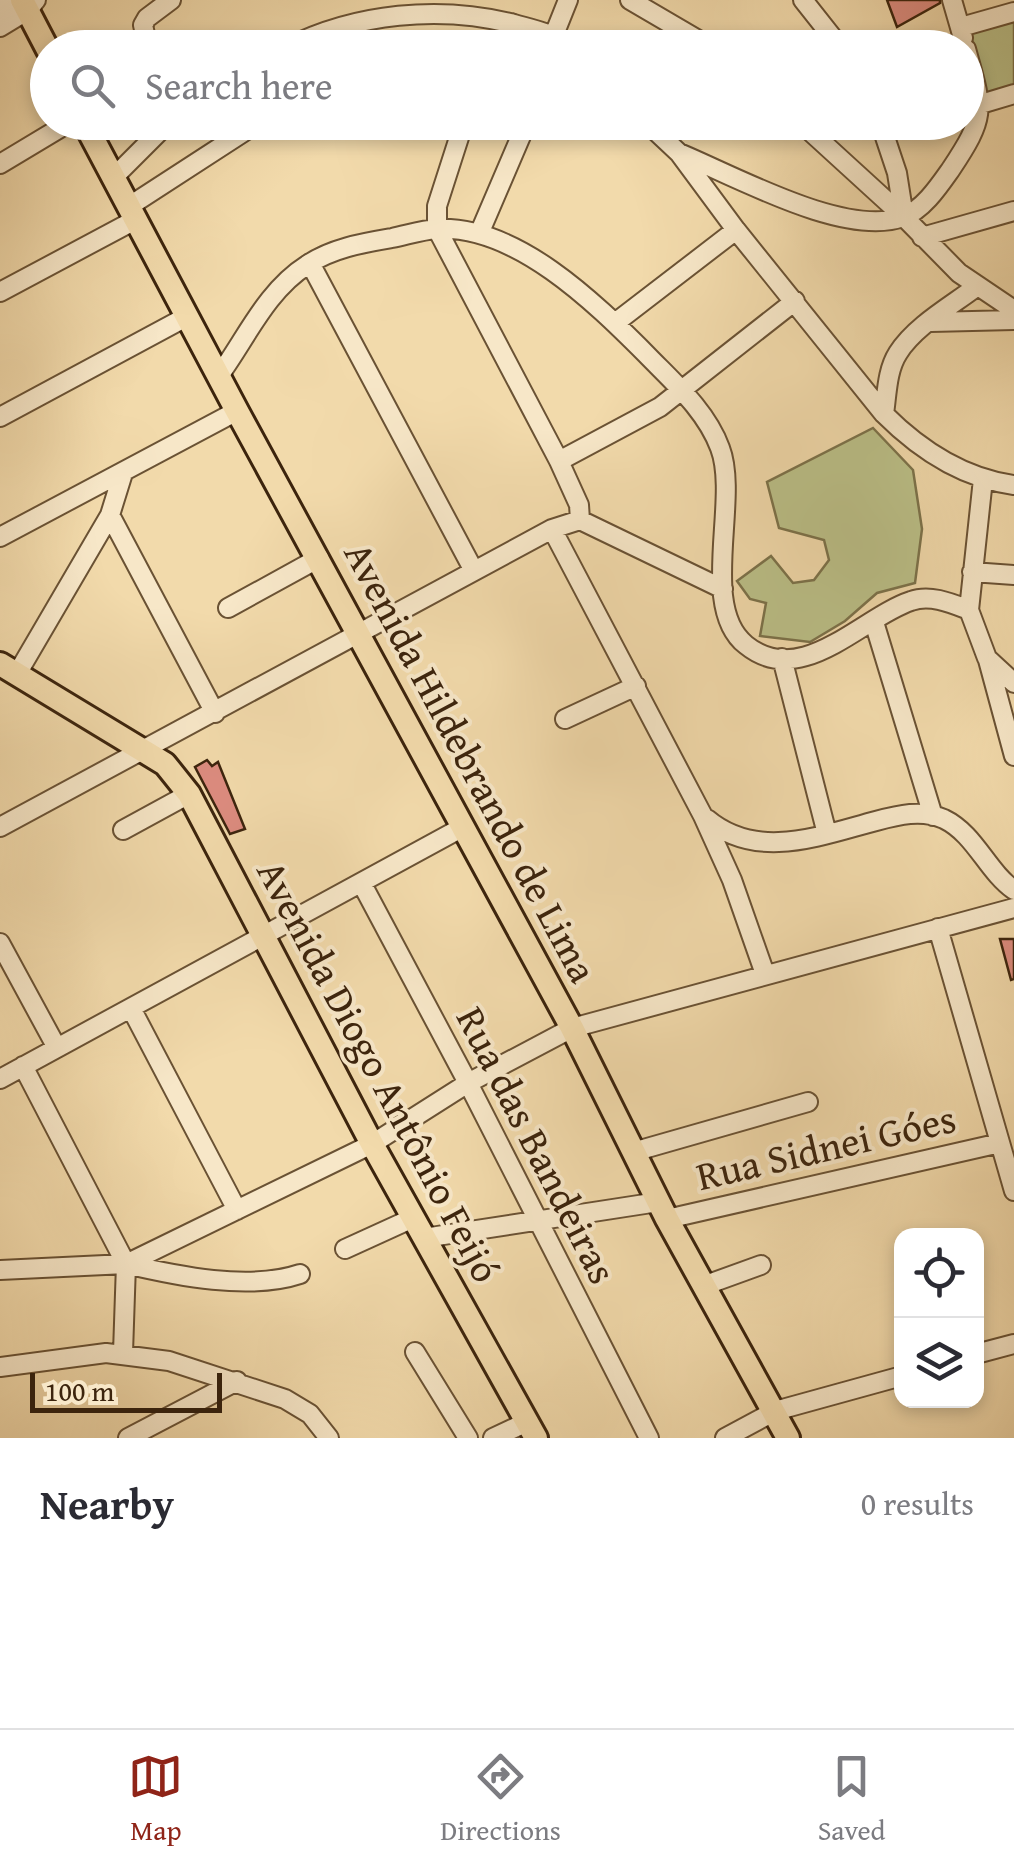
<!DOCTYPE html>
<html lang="en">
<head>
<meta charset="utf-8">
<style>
	:root { --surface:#fff; --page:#f2f2f3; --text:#2b2b33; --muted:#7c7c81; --line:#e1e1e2; --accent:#8f2418 }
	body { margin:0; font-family:"Gentium Book Plus",serif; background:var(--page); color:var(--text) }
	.controls { position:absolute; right:30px; bottom:30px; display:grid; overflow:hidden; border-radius:20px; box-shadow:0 5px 15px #0003 }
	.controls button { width:90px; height:90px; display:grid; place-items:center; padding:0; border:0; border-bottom:2px solid var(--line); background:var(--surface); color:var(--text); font:50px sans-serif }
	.scale { position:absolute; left:30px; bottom:25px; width:192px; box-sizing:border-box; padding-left:10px; border:5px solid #3c240d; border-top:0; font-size:28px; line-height:35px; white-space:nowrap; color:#3c240d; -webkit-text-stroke:8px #f7e7c8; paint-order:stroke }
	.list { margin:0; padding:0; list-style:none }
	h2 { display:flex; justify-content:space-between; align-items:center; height:130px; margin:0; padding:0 40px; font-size:42px }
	h2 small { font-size:32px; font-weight:400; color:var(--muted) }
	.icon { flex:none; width:55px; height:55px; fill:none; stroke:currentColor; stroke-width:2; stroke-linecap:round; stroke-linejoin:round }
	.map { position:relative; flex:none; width:1014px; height:1438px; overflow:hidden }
	.search { position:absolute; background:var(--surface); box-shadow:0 5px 15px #0003; left:30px; right:30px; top:30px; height:110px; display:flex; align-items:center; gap:25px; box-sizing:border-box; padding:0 35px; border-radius:55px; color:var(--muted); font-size:38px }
	.sheet { height:290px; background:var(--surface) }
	nav { display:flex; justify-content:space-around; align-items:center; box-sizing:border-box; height:140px; border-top:2px solid var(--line); background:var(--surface); font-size:28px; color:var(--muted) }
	nav a { display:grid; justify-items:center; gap:5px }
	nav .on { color:var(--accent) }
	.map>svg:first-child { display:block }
	.green { fill:#bbc088; stroke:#7c724a; stroke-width:2.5 }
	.building { fill:#dd8c80; stroke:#3c240d; stroke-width:2.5 }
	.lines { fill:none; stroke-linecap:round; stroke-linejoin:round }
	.minor-casing { stroke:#6a5234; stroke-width:22 }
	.major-casing { stroke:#3c240d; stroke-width:28 }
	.minor { stroke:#f7e7c8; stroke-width:18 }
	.major { stroke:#f2daab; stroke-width:22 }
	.labels { text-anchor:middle; stroke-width:8; stroke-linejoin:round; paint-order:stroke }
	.street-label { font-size:40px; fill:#3c240d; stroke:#f7e7c8 }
</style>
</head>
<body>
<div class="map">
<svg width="1014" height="1438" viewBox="0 0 1014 1438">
	<rect width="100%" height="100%" fill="#f2daab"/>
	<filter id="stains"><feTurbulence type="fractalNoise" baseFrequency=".002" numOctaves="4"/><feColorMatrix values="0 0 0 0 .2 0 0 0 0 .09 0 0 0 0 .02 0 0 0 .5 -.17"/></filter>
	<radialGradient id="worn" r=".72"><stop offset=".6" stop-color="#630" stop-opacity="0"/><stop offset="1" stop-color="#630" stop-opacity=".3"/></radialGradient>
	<path class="green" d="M1014,21V85L985,94L970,33Z
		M873,428L913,470L922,529L915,583L877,593L845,621L810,642L760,636L766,603L750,599L737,581L771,556L793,583L814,580L829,560L824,540L779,528L767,482Z"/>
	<path class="building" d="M887,0H940V3L897,27Z
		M207,760L212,766L218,762L245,829L230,834L195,767Z
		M1000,939H1014V979L1011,980Z"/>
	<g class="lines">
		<g class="minor-casing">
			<path id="minor" d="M630,0L712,48
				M803,0L841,48
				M952,0L963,38
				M0,9L19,0
				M0,27L28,10L36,0
				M961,27L1014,12
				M554,35L568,0
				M148,48L143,25L147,18L171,0
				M287,48C356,13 440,5 514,24C535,30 554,33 571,48
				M498,48L511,23
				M981,104L1014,94
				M464,122L437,206V229L559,461L579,505L580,520
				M646,122L679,153L736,230L884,414C920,450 962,478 1014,485
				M800,122L904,217L959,273L1014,310
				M880,122L897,173L904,217
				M679,153C735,176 845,238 903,217C923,210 939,186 951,169C987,115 983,110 966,49
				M0,164L70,122
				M113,178L169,122
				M128,207L259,122
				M479,234L527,122
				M922,237L1014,211
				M310,263L474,571
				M0,292L135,220
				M931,322L1014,320
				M615,323L736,230
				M218,377C246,339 266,291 307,265C332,248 363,243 392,238C407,235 422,230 437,229C516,225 594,302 646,354C673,382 706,410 720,448C740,500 698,607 746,645C801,690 862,617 911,601C930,594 951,603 969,610L987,658L1014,683
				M884,414C887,393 887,370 898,353C915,326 951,306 976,287
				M0,417L186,317
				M559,461L660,407L795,301
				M110,515L215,713
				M580,520L723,589
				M552,529L703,816L732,880L765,974
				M0,537L237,411
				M972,572L1014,575
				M228,608L319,558
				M969,610L983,479
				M874,622L933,816
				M782,658L827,834
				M988,660L1014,756
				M17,674L110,515L123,473
				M565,719L636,686
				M707,819C757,861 819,836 876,821C898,815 922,809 944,819C975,834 987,871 1014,890
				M0,827L552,529L580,520
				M123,830L189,794
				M362,884L468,1083L649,1438
				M938,928L1014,1191
				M0,943L57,1048
				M131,1008L237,1210
				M23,1066L126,1264L123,1353
				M0,1079L463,827
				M633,1152L808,1102
				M667,1219L1000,1143
				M424,1238L658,1202
				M345,1249L413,1218
				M126,1264C177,1276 249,1291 300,1274
				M0,1270L126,1264L372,1144L468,1083L572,1028L1014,908
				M703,1286L761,1265
				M415,1352L468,1438
				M976,1354L1014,1344
				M0,1367L106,1353L169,1361L285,1399L310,1414L329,1438
				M128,1438L237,1381
				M493,1438L527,1422
				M725,1438L775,1411L902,1376"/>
		</g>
		<g class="major-casing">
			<path id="major" d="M22,0L48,50
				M84,122L237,411L572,1028L667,1219L788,1438
				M0,664L165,764L189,794L372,1144L536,1438"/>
		</g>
		<use href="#minor" class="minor"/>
		<use href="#major" class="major"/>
	</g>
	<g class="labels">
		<g class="street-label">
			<text transform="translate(471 762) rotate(62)" y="14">Avenida Hildebrando de Lima</text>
			<text transform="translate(379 1071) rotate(62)" y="14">Avenida Diogo Antônio Feijó</text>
			<text transform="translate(537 1145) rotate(63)" y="14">Rua das Bandeiras</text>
			<text transform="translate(826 1147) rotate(-13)" y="14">Rua Sidnei Góes</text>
		</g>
	</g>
	<rect width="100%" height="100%" filter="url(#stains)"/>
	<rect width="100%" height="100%" fill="url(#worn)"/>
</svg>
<div class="controls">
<button><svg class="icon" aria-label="locate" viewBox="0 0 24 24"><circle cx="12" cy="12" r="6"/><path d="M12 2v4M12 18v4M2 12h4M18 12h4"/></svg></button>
<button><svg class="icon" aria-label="layers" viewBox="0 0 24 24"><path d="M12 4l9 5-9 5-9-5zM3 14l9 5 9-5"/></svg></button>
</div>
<div class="scale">100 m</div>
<div class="search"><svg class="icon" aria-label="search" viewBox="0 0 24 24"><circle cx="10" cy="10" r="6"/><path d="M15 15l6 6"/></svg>Search here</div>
</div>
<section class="sheet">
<h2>Nearby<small>0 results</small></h2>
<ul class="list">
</ul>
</section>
<nav>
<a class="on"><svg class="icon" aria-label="map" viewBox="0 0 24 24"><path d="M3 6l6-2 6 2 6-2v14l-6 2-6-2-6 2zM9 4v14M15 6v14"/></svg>Map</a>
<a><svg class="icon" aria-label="directions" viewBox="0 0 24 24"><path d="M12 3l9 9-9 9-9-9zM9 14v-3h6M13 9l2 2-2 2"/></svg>Directions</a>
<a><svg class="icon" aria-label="saved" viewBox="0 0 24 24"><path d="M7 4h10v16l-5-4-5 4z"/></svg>Saved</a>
</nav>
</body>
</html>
